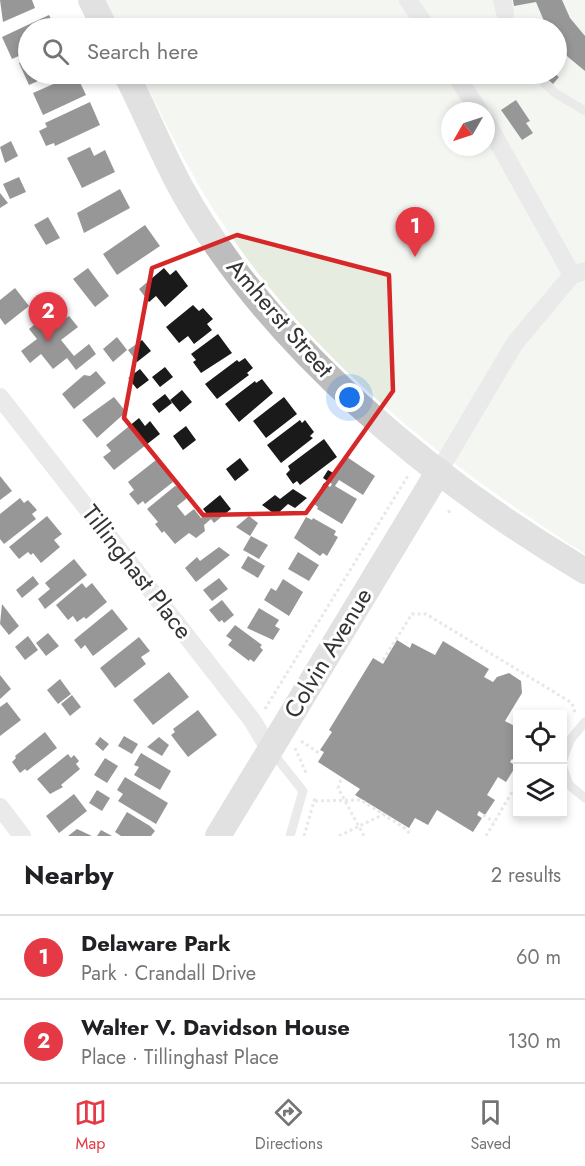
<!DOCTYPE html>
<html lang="en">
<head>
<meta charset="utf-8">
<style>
	:root { --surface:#fff; --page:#f2f2f2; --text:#202124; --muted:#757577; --line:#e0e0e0; --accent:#e63946 }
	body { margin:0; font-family:Jost,sans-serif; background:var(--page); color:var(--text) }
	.controls { position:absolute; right:18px; bottom:18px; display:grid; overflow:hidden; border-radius:0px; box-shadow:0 3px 9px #0003 }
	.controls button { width:54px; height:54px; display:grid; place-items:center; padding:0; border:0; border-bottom:2px solid var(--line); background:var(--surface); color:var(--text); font:30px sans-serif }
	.compass { position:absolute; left:441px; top:102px; width:54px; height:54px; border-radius:50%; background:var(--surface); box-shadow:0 3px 9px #0003; rotate:231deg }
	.you { position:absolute; left:350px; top:398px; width:21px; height:21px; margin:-15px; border:4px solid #fff; border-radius:50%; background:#1a73e8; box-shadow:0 0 0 9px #1a73e833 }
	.badge { display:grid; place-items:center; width:39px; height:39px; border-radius:50%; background:var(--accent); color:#fff; font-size:20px; font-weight:700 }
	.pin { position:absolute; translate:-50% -50px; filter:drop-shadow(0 2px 3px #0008) }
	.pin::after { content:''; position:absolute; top:32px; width:21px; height:18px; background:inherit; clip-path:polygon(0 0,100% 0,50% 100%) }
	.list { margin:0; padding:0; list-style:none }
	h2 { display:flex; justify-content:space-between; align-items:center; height:78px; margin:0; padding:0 24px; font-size:26px }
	h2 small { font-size:20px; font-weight:400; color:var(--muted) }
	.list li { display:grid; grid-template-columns:39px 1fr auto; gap:18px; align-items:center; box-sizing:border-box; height:84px; padding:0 24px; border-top:2px solid var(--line) }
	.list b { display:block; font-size:22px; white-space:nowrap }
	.list p { margin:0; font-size:20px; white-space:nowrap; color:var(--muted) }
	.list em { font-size:20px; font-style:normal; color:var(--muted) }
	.icon { flex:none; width:33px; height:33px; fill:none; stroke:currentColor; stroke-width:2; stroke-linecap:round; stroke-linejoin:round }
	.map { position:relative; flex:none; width:585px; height:836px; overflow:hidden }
	.search { position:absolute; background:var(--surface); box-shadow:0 3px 9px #0003; left:18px; right:18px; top:18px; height:66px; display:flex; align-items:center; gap:15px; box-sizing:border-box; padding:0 21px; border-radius:33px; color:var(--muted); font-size:22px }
	.sheet { height:246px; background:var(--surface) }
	nav { display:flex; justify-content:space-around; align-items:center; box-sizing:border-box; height:84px; border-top:2px solid var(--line); background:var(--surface); font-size:16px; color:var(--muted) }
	nav a { display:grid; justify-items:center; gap:3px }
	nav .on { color:var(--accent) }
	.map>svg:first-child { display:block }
	.green { fill:#e6ecdf; fill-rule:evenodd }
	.building { fill:#1a1a1a }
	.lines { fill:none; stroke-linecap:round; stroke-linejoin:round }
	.path { stroke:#cdcdcd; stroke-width:3; stroke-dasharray:3 3; stroke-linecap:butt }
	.lane { stroke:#d0d0d0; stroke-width:9 }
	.street { stroke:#d0d0d0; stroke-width:18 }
	.secondary { stroke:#bdbdbd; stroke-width:26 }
	.marked { fill:none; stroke:#d62828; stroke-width:4.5; stroke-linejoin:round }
	.labels { text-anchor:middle; stroke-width:6; stroke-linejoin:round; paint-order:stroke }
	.street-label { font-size:24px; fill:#333; stroke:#fff }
</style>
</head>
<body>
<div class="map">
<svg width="585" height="836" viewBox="0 0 585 836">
	<rect width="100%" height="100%" fill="#fff"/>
	<path class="green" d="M104,0H585V554C450,467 320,368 229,233C194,183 168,128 141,74H556V28H119ZM450,111H486V147H450Z"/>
	<path class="building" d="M0,0H32L35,8L3,22Z
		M513,0H562L570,18L585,36V71L568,57L556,42V28H547L536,2L514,6Z
		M49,15L56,28H28V52L12,59L2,37Z
		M28,58V74H54L29,85L19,63Z
		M76,74L86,95L43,115L33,93Z
		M546,74H555L559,77L553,84L544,76Z
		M516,100L530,121L526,123L533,133L522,140L501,110Z
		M90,102L100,125L55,146L54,143L46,146L39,131L47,127L45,123Z
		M11,141L18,156L5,163L0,147Z
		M90,147L94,156L105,150L115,172L82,188L67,158Z
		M19,177L26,192L10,199L3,184Z
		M120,189L130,208L84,233L77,213Z
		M0,193L8,203L0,208Z
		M48,217L60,238L46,245L34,225Z
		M145,225L160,246L117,275L103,254Z
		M88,268L109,296L95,307L73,279Z
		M164,268L170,275L176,270L188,286L165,307L156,296L149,302L139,289Z
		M15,288L29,306L5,325L0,318V300Z
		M193,305L199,311L203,308L213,319L207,324L212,330L194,344L188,336L179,343L166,327Z
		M69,316L78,327L61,340L74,356L89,344L96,354L76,370L67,358L53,369L41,354L30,363L21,351L37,339L29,329L44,317L52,328Z
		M218,334L232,353L201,373L193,362L196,360L191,354Z
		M117,337L127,350L113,362L103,349Z
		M142,340L151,351L137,362L128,350Z
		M245,358L253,368L247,373L249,375L217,399L205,384L237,360L239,362Z
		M165,367L173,377L160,387L152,377Z
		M140,369L149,380L137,389L128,378Z
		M96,371L106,383L74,409L62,394L84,375L90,376Z
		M262,379L273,393L239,422L225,404L255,381L256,383Z
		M182,390L192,402L180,412L170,400Z
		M165,394L172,403L159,413L152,404Z
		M114,397L126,412L97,438L82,420Z
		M284,397L297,414L266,438L253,421Z
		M139,418L145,426L150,421L160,434L114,470L103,457L111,451L106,445Z
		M300,420L302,423L305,420L314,432L310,436L313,438L281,463L267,445Z
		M186,426L196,440L183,450L173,436Z
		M324,439L337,457L300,485L297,481L293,484L286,474L290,470L288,466Z
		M347,457L375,476L363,495L339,480L335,486L357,499L342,524L317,509L318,507L313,503L324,483L330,487L332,484L323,478L328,470L335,474Z
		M240,458L249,470L235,481L226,469Z
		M156,460L158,462L160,460L174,478L171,479L173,482L145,504L143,501L138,505L129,494L134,490L128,482Z
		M0,476L12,491L0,500Z
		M175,486L183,488L187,493L186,499L177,506L185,516L194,509L201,518L207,514L203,509L220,495L231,509L214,523L211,519L204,525L205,531L196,538L189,533L175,544L164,531L162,533L155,524L158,522L147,509Z
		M293,489L307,498L295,508L288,504L276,515L262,505L275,495L280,499Z
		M20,498L24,503L28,500L37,510L32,514L36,519L4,544L0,539V514Z
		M47,516L62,534L54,540L60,547L41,563L33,553L31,555L28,552L19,559L9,547Z
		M249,516L258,523L250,536L236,527Z
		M306,517L312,520L313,518L336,531L334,535L338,537L327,556L323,553L320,556L294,538Z
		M251,536L268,545L259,559L243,550Z
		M219,547L230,555L196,582L185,568L197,557L200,561Z
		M298,552L319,565L309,581L288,569Z
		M248,556L265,566L258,578L241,568Z
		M74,559L87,575L45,609L38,599L50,589L45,583Z
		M33,576L39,584L22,598L16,590Z
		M219,578L228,589L212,601L203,590Z
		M283,579L303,592L289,616L264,600L271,588L276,591Z
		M82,583L86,588L92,583L107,602L86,619L84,617L77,622L73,616L68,620L56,605Z
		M222,600L234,615L224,623L222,620L219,622L209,610Z
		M2,604L19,626L9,635L0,624Z
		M259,608L279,620L275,626L280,629L273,640L247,628Z
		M112,609L128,629L93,656L85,645L81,649L74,640Z
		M235,625L262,645L260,647L263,650L254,662L250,659L249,661L228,645L232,640L226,636Z
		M48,633L59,646L46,656L36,643Z
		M28,636L38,650L25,660L15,647Z
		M139,637L150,651L141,657L146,664L115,688L100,668Z
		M397,640L410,648L412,643L435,655L443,641L489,669L484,677L493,682L497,677L509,673L521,681L522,693L505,721L518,728V760L516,762L512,759L510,762L516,766L506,782L498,777L487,795L495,800L485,815L479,811L477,815L482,818L473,832L437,810L428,825L415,818L409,828L355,795L360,789L318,762L324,752L320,750L332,732L329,730L373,658L383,664Z
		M169,672L189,697L153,725L133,700Z
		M0,675L11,689L0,699Z
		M60,679L71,694L58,704L47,690Z
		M72,695L81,707L70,716L61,704Z
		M7,702L21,720L0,736V707Z
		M198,710L217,735L188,757L171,735L175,732L173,729Z
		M45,732L57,748L27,771L25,769L20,773L12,762L16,758L15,756Z
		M124,736L138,744L132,754L118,746Z
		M100,737L109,744L103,751L95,744Z
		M159,737L169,745L162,756L147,747Z
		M141,753L171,771L160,790L134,775L139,767L134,765Z
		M68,754L71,758L74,755L79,761L76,764L80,769L61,785L63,787L50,794L37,779Z
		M105,758L118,766L107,783L94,775Z
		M125,777L168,803L156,824L118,801L123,794L117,790Z
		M97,790L110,798L102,811L89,803Z
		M74,794L87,811L59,833L46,816Z
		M127,812L150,826L155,831L151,836H121L115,832Z
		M77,829L92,836H68Z
		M101,830L112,836H97Z"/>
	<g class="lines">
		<path class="path" d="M449,513V510
			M383,660L412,614H426L572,703L575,713
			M265,709L409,474
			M301,741L319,753
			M295,748L307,775
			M341,780L338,788L364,836
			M315,801L361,800L406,829L411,836
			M483,815L494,822
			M304,836L315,798
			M339,836L384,814
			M486,836L518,782"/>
		<path class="lane" d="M505,13L510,28
			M534,74L555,93L585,111
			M272,752L303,791L290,836
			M562,762L570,740L585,722
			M562,765L569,785L585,798"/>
		<path class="street" d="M408,0L427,28
			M502,0L505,13
			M455,74L479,111
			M486,121L572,275
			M0,397L252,720L270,750
			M439,471L515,343L572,275L585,271
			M0,807L22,836"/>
		<path class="secondary" d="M91,0L105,28
			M126,74C145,111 161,151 181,188C268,345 433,481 585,571
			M218,836L439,471"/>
	</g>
	<path d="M0 0H585V836H0ZM237,235L389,275L393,391L306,513L203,515L124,418L152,268Z" fill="#fff" fill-opacity=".55" fill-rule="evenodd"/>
	<path class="marked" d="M237,235L389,275L393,391L306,513L203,515L124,418L152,268Z"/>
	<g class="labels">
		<g class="street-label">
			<text transform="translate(280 318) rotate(49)" y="8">Amherst Street</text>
			<text transform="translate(137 572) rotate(52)" y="8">Tillinghast Place</text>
			<text transform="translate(328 653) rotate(-59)" y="8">Colvin Avenue</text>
		</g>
	</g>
</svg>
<div class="controls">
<button><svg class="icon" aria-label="locate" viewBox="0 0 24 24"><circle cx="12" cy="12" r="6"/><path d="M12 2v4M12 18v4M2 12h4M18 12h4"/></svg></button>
<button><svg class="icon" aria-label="layers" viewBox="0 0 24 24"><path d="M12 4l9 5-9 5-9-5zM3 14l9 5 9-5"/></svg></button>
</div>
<svg class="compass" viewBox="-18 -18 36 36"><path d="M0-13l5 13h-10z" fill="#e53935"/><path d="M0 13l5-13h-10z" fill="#757577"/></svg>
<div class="you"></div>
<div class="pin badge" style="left:415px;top:257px">1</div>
<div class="pin badge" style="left:48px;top:342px">2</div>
<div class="search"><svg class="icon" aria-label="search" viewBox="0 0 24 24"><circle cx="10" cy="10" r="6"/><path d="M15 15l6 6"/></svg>Search here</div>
</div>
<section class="sheet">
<h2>Nearby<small>2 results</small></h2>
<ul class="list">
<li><span class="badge">1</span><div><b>Delaware Park</b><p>Park · Crandall Drive</p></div><em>60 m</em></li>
<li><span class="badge">2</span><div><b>Walter V. Davidson House</b><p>Place · Tillinghast Place</p></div><em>130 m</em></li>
</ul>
</section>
<nav>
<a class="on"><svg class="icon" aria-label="map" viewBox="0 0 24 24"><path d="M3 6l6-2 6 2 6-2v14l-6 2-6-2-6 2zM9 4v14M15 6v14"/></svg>Map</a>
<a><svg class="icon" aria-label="directions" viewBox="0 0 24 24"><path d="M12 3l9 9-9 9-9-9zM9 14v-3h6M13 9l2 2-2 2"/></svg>Directions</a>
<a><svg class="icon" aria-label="saved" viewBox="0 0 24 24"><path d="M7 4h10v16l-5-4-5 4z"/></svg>Saved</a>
</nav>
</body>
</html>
